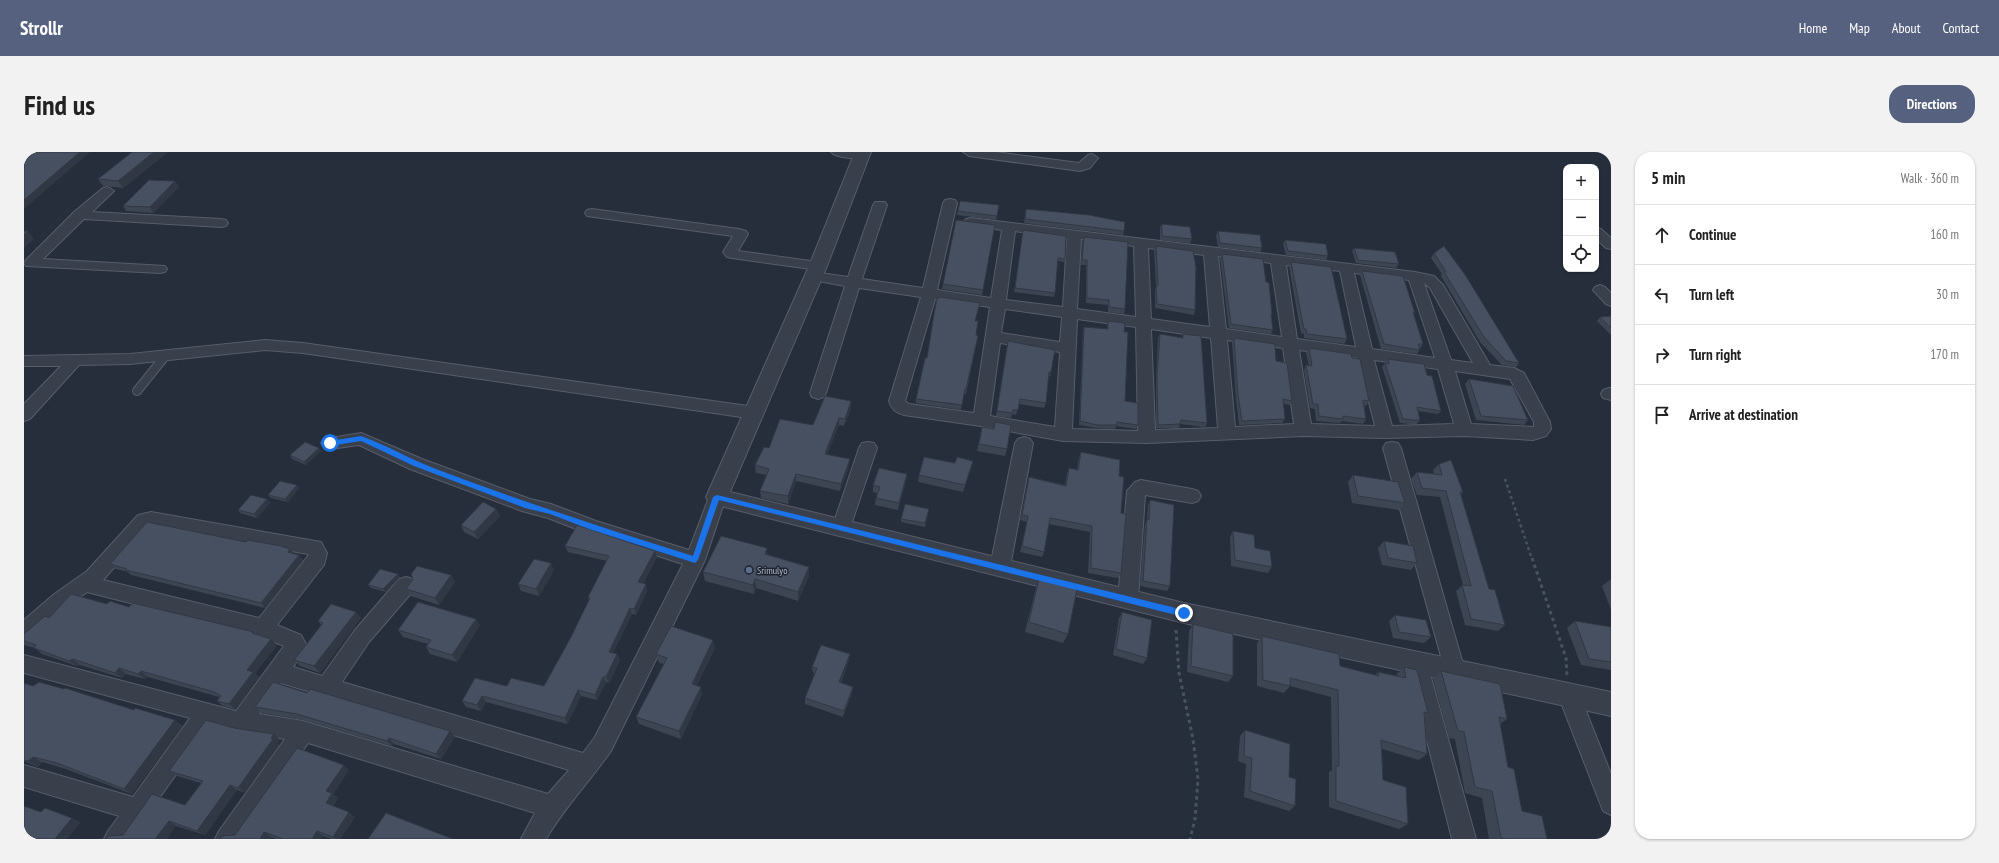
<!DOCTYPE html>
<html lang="en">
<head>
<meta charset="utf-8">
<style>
	:root { --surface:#fff; --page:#f2f2f2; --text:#222; --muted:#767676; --line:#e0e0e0; --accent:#55617e }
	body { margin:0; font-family:"PT Sans Narrow",sans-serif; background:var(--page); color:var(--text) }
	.controls { position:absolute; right:12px; top:12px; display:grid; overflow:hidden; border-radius:8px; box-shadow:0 1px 3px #0004 }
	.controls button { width:36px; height:36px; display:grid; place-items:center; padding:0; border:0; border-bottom:1px solid var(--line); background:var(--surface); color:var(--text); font:20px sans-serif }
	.stop { position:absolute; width:12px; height:12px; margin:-9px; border:3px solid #1a73e8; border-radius:50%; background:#fff }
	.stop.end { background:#1a73e8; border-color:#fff; box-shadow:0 1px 4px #0008 }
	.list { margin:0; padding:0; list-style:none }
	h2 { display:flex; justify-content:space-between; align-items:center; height:52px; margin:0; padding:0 16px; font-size:17px }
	h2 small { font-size:13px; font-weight:400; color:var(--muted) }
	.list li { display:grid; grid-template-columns:26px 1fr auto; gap:12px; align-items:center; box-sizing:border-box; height:60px; padding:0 16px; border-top:1px solid var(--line) }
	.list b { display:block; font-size:15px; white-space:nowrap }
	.list em { font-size:13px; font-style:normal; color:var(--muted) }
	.icon { flex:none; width:22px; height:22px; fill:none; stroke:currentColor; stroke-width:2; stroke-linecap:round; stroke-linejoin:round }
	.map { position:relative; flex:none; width:1587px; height:687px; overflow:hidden; border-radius:16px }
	header { display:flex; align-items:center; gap:24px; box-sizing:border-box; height:56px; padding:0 20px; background:var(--accent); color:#fff }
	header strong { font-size:19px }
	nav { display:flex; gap:22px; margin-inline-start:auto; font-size:14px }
	.intro { display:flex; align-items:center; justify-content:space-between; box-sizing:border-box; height:96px; padding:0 24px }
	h1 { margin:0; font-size:28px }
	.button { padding:10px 18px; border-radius:16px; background:var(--accent); color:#fff; font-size:14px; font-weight:700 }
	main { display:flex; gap:24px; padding:0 24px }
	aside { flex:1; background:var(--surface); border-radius:16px; box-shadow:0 1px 3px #0004 }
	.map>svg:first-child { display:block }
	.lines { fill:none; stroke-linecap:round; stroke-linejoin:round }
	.service-casing { stroke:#585d6a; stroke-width:10 }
	.minor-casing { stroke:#585d6a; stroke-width:2 }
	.tertiary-casing { stroke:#585d6a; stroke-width:2 }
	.path-far1 { stroke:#46555a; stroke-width:2.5; stroke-dasharray:3 3; stroke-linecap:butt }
	.path { stroke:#46555a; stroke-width:3; stroke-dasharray:3.5 3.5; stroke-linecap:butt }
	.service { stroke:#3a3f4c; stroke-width:8 }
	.minor { fill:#3a3f4c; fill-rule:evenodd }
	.tertiary { fill:#3a3f4c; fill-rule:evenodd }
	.wall { fill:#3d4553 }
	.shaded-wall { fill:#323843 }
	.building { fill:#475060; stroke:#323843 }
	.route { fill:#1a73e8 }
	.service-dot { fill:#5c6f8a; stroke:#1f2431; stroke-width:1.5 }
	.labels { text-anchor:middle; stroke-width:3; stroke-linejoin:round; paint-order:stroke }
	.poi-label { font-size:10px; fill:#b6bac7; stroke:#1f2431; text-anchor:start }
</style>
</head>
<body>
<header>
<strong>Strollr</strong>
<nav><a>Home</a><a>Map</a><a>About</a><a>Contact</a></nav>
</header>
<div class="intro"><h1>Find us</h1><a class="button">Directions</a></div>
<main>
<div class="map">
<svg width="1587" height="687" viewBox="0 0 1587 687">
	<rect width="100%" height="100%" fill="#262d3b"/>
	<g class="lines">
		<g class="service-casing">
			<path id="service" d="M113,239L142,203"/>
		</g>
		<g class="minor-casing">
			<path id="minor" d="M807,0H841L844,3C840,9 811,6 807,0Z
				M939,0H972L1055,11L1064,3L1068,2L1074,6L1066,16L1056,19L945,4Z
				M84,35L90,39L68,60L197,67L202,68L204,71L202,74L197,75L60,67L19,107L141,114L143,117L141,120L136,121L2,114L0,111L2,108L50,60L79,36Z
				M926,47L931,48L933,51L913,138L967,146L978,78L942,73L940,70L942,67L947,66L1391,120L1410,124L1419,133L1466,213L1490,216L1500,221L1526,270L1527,277L1522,284L1509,288L1440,284L1361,286L1279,284L1123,291L1039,289L957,274L880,263C872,261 867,257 865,249L897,145L835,136L802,241L800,245L794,247L788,245L786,241L821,134L784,127L782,124L784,121L789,120L824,125L849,53L851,50H861L863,53L838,127L899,136L919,51L921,48ZM991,79L1043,86L1039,155L982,148ZM1057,87L1110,94L1112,165L1053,157ZM1124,96L1180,103L1186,175L1127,167ZM1194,104L1247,111L1258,185L1202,177ZM1262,113L1316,119L1332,195L1273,187ZM1330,121L1385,128L1411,206L1348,197ZM1400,131L1406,136L1449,211L1427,208ZM911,147L966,155L950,261L885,252L881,249ZM981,157L1038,165L1036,190L977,181ZM1053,167L1112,175L1114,279L1048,277ZM1127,177L1187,186L1194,276L1131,278ZM1203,188L1259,196L1270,272L1211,275ZM976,191L1036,200L1031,275L966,264ZM1275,198L1334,206L1351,274L1287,272ZM1350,208L1414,217L1430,272L1368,274ZM1431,219L1486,227L1510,270V275L1447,272Z
				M568,57L715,77L722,79L724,82L714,99L794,110L799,111L801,114L799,117L794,118L708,106L703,105L699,100L709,84L563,64L561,61L563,58Z
				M1572,76L1577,77L1587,86V97L1582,96L1572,87Z
				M1576,133L1581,135L1587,141V154L1582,152L1569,138L1571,135Z
				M241,188L279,191L731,255L737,257L739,261L737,265L731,267L279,201L241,198L106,212L55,213L6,267L0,269V252L37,214H0V204L106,202Z
				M1585,236H1587V248L1579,246L1577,242L1579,238Z
				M337,281L398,307L506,347L527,352L572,369L665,398L687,340L693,338L699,340L702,345L681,408L587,599C566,629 541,655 522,687H497L511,661L284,591L217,687H191L195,679L261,587L217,580L188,572L106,687H80L84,679L95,664L0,635V613L109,645L166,566L0,521V503L212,559L260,494L236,484L63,440L43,455L7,487L0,490V468L29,443L63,419L114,363L127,360L297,390L303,401L300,413L253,473L277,483L282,492L276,505L269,515L298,524L331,478L375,427L382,425L389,427L392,433L389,439L345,490L318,530L559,601L571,585L659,412L560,380L524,366L498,359L386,317L335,293L306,297L300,295L297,291L300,287ZM127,374L284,402V404L235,466L79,428ZM257,531L545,618L524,642L279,569L235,562Z
				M1000,285L1006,287L1009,291L986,415L983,421L976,423L969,421L966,415L991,291L994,287Z
				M844,290L850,291L853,296L826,376L824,381L817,383L810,381L808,376L835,296L838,291Z
				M1368,290L1374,291L1377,296L1441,519L1438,526L1431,528L1424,526L1421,519L1359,296L1362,291Z
				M1117,328L1168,337L1174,339L1177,344L1174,349L1168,351L1121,343L1114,447L1111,453L1104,455L1097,453L1094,447L1103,339L1111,330Z
				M1393,502L1400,504L1403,511L1452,687H1428L1383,511L1386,504Z
				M1545,533L1553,536L1587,622V663L1579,659L1534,543L1537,536Z"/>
		</g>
		<g class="tertiary-casing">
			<path id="tertiary" d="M831,0H847L803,114L706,340L1160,451L1587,540V564L1160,471L685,351L682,345L785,114Z"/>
		</g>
		<path class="path-far1" d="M1481,327L1508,407"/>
		<path class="path" d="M1508,406L1542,506L1543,523
			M1152,478L1155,521L1169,587L1174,627L1171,667L1166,687"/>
		<use href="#service" class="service"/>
		<use href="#minor" class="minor"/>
		<use href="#tertiary" class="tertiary"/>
	</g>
	<path class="wall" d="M108,0H144L99,36L79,34L74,27Z
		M151,29L155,35L129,61L102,59L99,54Z
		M936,49L975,53L972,68L933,63Z
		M1002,57L1100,79L1099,83L1000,71Z
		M1138,72L1168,87L1166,91L1136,88V76Z
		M971,73L958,143L918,137L919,132Z
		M1194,79L1238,96L1236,100L1194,95L1192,83Z
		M999,82L1041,107L1040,110L1034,109L1031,141L1030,145L990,140Z
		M1060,85L1101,157L1100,162L1084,160V153L1062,151V113H1057L1058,90Z
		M1261,88L1304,104L1302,108L1262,103L1259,92Z
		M1132,94L1171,158L1170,163L1131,156V139L1132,135L1130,98Z
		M1330,96L1375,112L1372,116L1332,111L1328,99Z
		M1410,101L1495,211L1492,215L1478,213L1456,190L1417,124L1418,122L1407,106Z
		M1198,102L1248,162L1247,164L1249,178L1247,182L1205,176L1196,106Z
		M1267,110L1323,187L1320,192L1280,186V182L1277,181L1265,115Z
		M1338,119L1391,161L1390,162L1399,192L1393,202L1357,197L1336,123Z
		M956,151L951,169L952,183L954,184L942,242L940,241L937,258L892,251V247L903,206Z
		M1587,164V183L1573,169L1576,165Z
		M1084,169L1100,180L1101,249L1114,273L1112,277L1092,274L1091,277L1073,276L1055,273L1059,178L1060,175L1083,177V173Z
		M1136,182L1158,186L1159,182L1183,271L1181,275L1156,272L1155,276H1132V228L1134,186Z
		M1210,186L1252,209L1268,249L1266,253L1259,252L1261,267L1258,271L1215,273L1212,247L1208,190Z
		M984,189L1027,220L1026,225L1024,224L1022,251L1020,256L995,252L992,263L988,262L987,266L972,264Z
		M1285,196L1328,206L1345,249L1342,254H1340L1342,267L1339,272L1318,269L1316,271L1292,269L1291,257L1286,256L1280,218L1282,213L1285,214L1282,201Z
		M1364,207L1403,223L1417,259L1414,262L1394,259L1396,268L1393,272H1386L1376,271L1358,215Z
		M1445,227L1504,268L1500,273L1452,268L1441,232Z
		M827,249V257L820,274L815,273L803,302L825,315L816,339L772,329L764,352L737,346L736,339L743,323L732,321L731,313L745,296L789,273Z
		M958,275L970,277L983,297L981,304L953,299Z
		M295,296L297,299L282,313L268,307L266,303Z
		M1057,300L1095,324L1097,361V421L1094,426L1064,421L1066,380L1025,372L1020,400L1018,405L996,400L1003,370L996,368L1005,325L1041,333L1043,322L1045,316L1053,317L1055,306Z
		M949,309L947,317L939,340L894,330L895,323L931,311Z
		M1415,312L1439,340L1437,343L1465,437L1481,473L1474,479L1441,473L1432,439L1439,433L1416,345L1393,343L1387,327L1393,320L1410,322L1409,318Z
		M1329,323L1381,351L1375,358L1328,351L1324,330Z
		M882,329L874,358L851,353L852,346L853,341L849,340V333Z
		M273,333L275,336L264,350L247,346L244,343Z
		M243,347L246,351L233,366L216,361L214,358Z
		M1126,348L1146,434L1143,439L1116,434L1121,372L1123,368L1124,353Z
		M472,357L476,364L454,387L440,380L437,373Z
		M904,361L901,375L877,370V367Z
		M1209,379L1231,396L1248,415L1244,421L1207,414L1206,385Z
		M1360,389L1393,411L1387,418L1358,413L1354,396Z
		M541,394L631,399L633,405L619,432H622L623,439L612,463L608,462L589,501L593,502L596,508L585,531L582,530L573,548L557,544L543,572L462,550L457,559L442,555L438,549L483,534H520L547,485L565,448L564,445L583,409L544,400Z
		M743,396V403L785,424L774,449L732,436L730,442L681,429L679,420Z
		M270,402L275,403L279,408L241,456L107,423L104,420L92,417L86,412Z
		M530,418L515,444L497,439L494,432Z
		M374,422L376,425L362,440L347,436L344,433Z
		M427,423L431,430L415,453L387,444L382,437Z
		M1015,426L1044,482L1039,491L1001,480L1012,436Z
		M1587,427V458L1578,434Z
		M83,452L105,455L232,482L247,487L253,493L231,521L235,525L211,557L199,554L193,549L195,545L124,525L121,527L102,522L98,526L56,513L53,514L18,502L11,496L0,493V482L25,466Z
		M332,460L337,466L296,521L276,514L270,508L297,473L294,469Z
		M1098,460L1123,506L1119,512L1089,503L1095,466Z
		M1371,463L1407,485L1400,491L1369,486L1365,469Z
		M1551,469L1587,475V518L1557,513L1543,476Z
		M1169,472L1209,524L1204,530L1163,520L1165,479Z
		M456,473L433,510L406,502L402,495L404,492L379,485L374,478Z
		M1238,484L1316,514L1351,523L1354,520L1373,524V522L1380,515L1404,561L1401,564L1403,602L1395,608L1358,597L1359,628L1384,672L1375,677L1305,655V620L1308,618L1307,545L1266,534L1260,541L1233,534V491Z
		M691,496L673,533L678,542L657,587L615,572L612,565L640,512L635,511L632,502Z
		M826,502L825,508L817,531L829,535L828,541L819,565L781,552V546L791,522L789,521L788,515Z
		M1417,519L1483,567L1476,572L1484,615L1498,659L1523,687H1465L1458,646L1441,641L1431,587L1425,586L1409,527Z
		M0,531L9,534L159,574L108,642L42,617L18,610L14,615L0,609Z
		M283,541L426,579L431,585L417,607L370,592L368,594L279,568L238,561L231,555Z
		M210,576L256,588L253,591L255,593L221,641L213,638L181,683L152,674L99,683L161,653L177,631L153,624L145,619Z
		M1221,578L1265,625L1271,654L1265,659L1220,645L1222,612L1214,609L1216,584Z
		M325,618L309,642L314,646L309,654L331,665L316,687H308L299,684L297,687H253L247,685L246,687H196L211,683Z"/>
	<path class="shaded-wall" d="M56,0H66L0,57V48Z
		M130,0H144L99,36L94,29Z
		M151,29L155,35L129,61L126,55Z
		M4,79L10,87L0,96V83Z
		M827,249V257L820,274L821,267Z
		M815,266V273L801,309V302Z
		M295,296L297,299L282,313L280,310Z
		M826,307L825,315L816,339L817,332Z
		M949,309L947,317L939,340L941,333Z
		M772,322V329L764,352V344Z
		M883,322L882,329L874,358L875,351Z
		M273,333L275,336L264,350L261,347Z
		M243,347L246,351L233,366L230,362Z
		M472,357L476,364L454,387L450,380Z
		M743,396L744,405L741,402Z
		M266,397L271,402L264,400Z
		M631,399L633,405L616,437L614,430Z
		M275,403L279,408L241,456L237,451Z
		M527,411L530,418L515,444L512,437Z
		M785,415V424L774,449V440Z
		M374,422L376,425L362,440L359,437Z
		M427,423L431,430L415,453L411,446Z
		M731,427L732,436L730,442L729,433Z
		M622,432L623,439L612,463L610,457Z
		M606,456L608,462L587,506L585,500Z
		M332,460L337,466L296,521L290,514Z
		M452,467L456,473L433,510L428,503Z
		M247,487L253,493L231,521L235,525L211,557L205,552L223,518Z
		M689,488L691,496L670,539L668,532Z
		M593,502L596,508L585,531L582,525Z
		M826,502L825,508L814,536L815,530Z
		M49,507L56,513L53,514L45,509Z
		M95,516L102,522L98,526L91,521Z
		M117,519L124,525L121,527L114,522Z
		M579,525L582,530L573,548L571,543Z
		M677,535L678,542L657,587L655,579Z
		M829,535L828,541L819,565L820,559Z
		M554,538L557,544L543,572L541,566Z
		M458,544L462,550L457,559L453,553Z
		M151,568L159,574L108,642L100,637Z
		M426,579L431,585L417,607L412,602Z
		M250,582L256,588L253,591L255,593L221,641L214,636Z
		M365,586L370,592L368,594L363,589Z
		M9,605L18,610L14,615L4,609Z
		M320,613L325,618L309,642L314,646L308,656L302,651V639Z
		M206,633L213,638L181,683L173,679Z
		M325,660L331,665L316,687H312L309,685Z
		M48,666L57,670L43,687H31Z
		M145,669L152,674L143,687H131Z
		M293,679L299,684L297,687H288Z
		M240,680L247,685L246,687H236Z"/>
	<path class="building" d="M0,0H56L0,48Z
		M108,0H130L94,29L74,27Z
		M125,28L151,29L126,55L99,54Z
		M936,49L975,53L973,64L934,59Z
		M1002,57L1065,63L1101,70L1100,79L1001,67Z
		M932,68L971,73L959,138L919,132Z
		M1138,72L1166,75L1168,87L1138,84Z
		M999,78L1042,84L1041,107L1034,106L1031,141L991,136Z
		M0,79H4L0,83Z
		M1194,79L1236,83L1238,96L1196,91Z
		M1060,85L1104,90L1101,157L1085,155V148L1063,146V108H1058Z
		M1261,88L1302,92L1304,104L1264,99Z
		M1132,94L1169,99L1172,115L1171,158L1133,152L1132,134H1134Z
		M1420,94L1442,124L1495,211L1482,209L1460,185L1420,120H1422L1410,101Z
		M1330,96L1371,100L1375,112L1334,108Z
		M1198,102L1239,107L1242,130L1245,131L1248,162H1247L1249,178L1207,172Z
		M1267,110L1307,115L1323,187L1283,182L1282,177H1280Z
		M1338,119L1379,124L1391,161L1389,160L1399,192H1394L1396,198L1360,192Z
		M916,145L956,151L951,169H954L952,183L954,184L942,237H941L938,253L892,247L898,220L901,206H903L910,162L913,147Z
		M1587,164V176L1576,165Z
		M1084,169L1101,171L1100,180H1104L1101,249L1114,251V273L1093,270V273H1074L1056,269L1060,175L1084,177Z
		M1136,182L1159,186V182L1177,184L1183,271L1157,268L1156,272L1134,273L1133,224Z
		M1210,186L1251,192L1252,209L1263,211L1268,249L1259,247L1261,267L1218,269L1214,243Z
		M984,189L1031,198L1027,220H1025L1022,251L996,247L994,258H989L988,261L973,259Z
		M1285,196L1327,202L1328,206L1336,207L1345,249L1339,248L1342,267L1319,264V267L1295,264L1294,252H1289L1282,213L1288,214Z
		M1364,207L1400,212L1403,223L1408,224L1417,259L1393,255L1396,268H1389L1379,267L1361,211L1365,212Z
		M1445,227L1489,234L1504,268L1457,264Z
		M801,244L827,249L821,267L815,266L801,302L826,307L817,332L772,322L764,344L736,339L745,317L731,313L740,295L745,296L756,267L789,273Z
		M971,270L987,273L983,297L955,292L958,275L970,277Z
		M281,290L295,296L280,310L266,303Z
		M1057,300L1096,308L1095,324L1100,325L1097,361L1102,362L1097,421L1067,416L1068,374L1026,366L1020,400L998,394L1004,364L998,363L1005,325L1042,334L1045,316L1054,318Z
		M900,305L931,311L933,305L949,309L941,333L895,323Z
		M1427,308L1439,340H1436L1465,437L1471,438L1481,473L1447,467L1438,433L1447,434L1422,339L1398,336L1393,320L1418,323L1415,312Z
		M855,316L883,322L875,351L852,346L856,335L849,333Z
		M1329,323L1374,330L1381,351L1334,344Z
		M256,329L273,333L261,347L244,343Z
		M227,343L243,347L230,362L214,358Z
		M1126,348L1150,353L1146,434L1119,429L1123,367L1125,368Z
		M459,350L472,357L450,380L437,373Z
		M881,352L905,357L901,371L877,367Z
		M123,370L222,390L224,388L257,394L266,397L264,400L275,403L237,451L102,418L103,417L86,412Z
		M553,373L631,399L614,430L622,432L610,457L606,456L585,500L593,502L582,525H579L571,543L554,538L541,566L458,544L453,553L438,549L451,526L483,534L487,526L520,534L547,485L566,446L564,445L585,404L541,394Z
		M1209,379L1230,383L1231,396L1246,399L1248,415L1211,408Z
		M697,384L743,396L741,402L785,415L774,440L731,427L729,433L679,420Z
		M1360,389L1389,394L1393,411L1364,406Z
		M510,407L527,411L512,437L494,432Z
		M393,414L427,423L411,446L382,437L389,427L387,422Z
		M356,417L374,422L359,437L344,433Z
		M1015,426L1053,437L1044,482L1005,470Z
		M47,442L83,452L86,449L105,455L109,451L230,480L228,481L247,487L223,518L229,520L205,552L193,549L197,544L190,540L117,519L114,522L95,516L91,521L49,507L45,509L10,496L12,493L0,489V482L21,464L25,466Z
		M394,450L452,467L428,503L402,495L407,488L374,478Z
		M307,452L332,460L290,514L270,508L299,471L294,469Z
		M1098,460L1128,468L1123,506L1092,497Z
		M1371,463L1402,468L1407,485L1375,480Z
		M1551,469L1587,475V510L1565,507Z
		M1169,472L1209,482V524L1167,514Z
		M647,474L689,488L668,532L677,535L655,579L612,565L643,506L632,502Z
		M1238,484L1315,502L1316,514L1355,524L1354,520L1382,526L1380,515L1393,518L1404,561L1400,560L1403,602L1357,588L1359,628L1382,635L1384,672L1312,649V614H1315L1314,538L1266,526V534L1239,528Z
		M797,493L826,502L815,530L829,535L820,559L781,546L793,516L788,515Z
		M1417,519L1476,532L1483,567L1475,565L1484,615L1490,617L1498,659L1518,664L1523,687H1482L1477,686L1468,639L1451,635L1440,580L1434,579Z
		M15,530L40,537L41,536L110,558L111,556L151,568L100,637L33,611L9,605L4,609L0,608V531L9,534Z
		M249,530L283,541L286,537L426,579L412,602L365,586L363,589L273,562L231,555Z
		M182,568L210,576L250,582L247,586L249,587L214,636L206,633L173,679L145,669L131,687H82L84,684L99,683L128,642L161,653L179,629L145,619Z
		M1221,578L1266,592L1265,625L1272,627L1271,654L1226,639L1228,606L1220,604Z
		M273,596L320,613L302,639L308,641L302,651L325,660L309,685L293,679L288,687H259L240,680L236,687H196L198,684L211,683Z
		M0,654L17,660L21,656L48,666L31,687H0Z
		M362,661L429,687H344Z"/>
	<path class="route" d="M337,284C363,293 387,308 412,317C497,349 582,377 669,404L689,345L693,343L1160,458L1164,461L1160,465L695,348L674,408L671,411L565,377L526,362L501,356L390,314L337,289L306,294L303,291L306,289Z"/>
	<circle class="service-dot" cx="725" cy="418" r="4"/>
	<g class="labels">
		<g class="poi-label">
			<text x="733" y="422">Srimulyo</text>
		</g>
	</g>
</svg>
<div class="controls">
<button>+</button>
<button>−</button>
<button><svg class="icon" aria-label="locate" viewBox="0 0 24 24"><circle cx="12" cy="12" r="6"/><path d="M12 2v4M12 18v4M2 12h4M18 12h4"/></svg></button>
</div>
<div class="stop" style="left:306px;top:291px"></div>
<div class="stop end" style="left:1160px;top:461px"></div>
</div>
<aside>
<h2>5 min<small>Walk · 360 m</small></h2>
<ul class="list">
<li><svg class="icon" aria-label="ahead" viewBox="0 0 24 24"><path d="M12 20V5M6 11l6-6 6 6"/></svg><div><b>Continue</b></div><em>160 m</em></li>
<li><svg class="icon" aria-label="left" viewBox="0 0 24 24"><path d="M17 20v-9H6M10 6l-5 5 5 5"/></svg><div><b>Turn left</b></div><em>30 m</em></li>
<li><svg class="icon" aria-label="right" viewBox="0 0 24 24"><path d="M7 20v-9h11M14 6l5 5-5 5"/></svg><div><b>Turn right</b></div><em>170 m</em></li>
<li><svg class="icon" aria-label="arrive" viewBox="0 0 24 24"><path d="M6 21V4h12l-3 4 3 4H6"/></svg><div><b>Arrive at destination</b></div></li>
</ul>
</aside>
</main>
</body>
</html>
